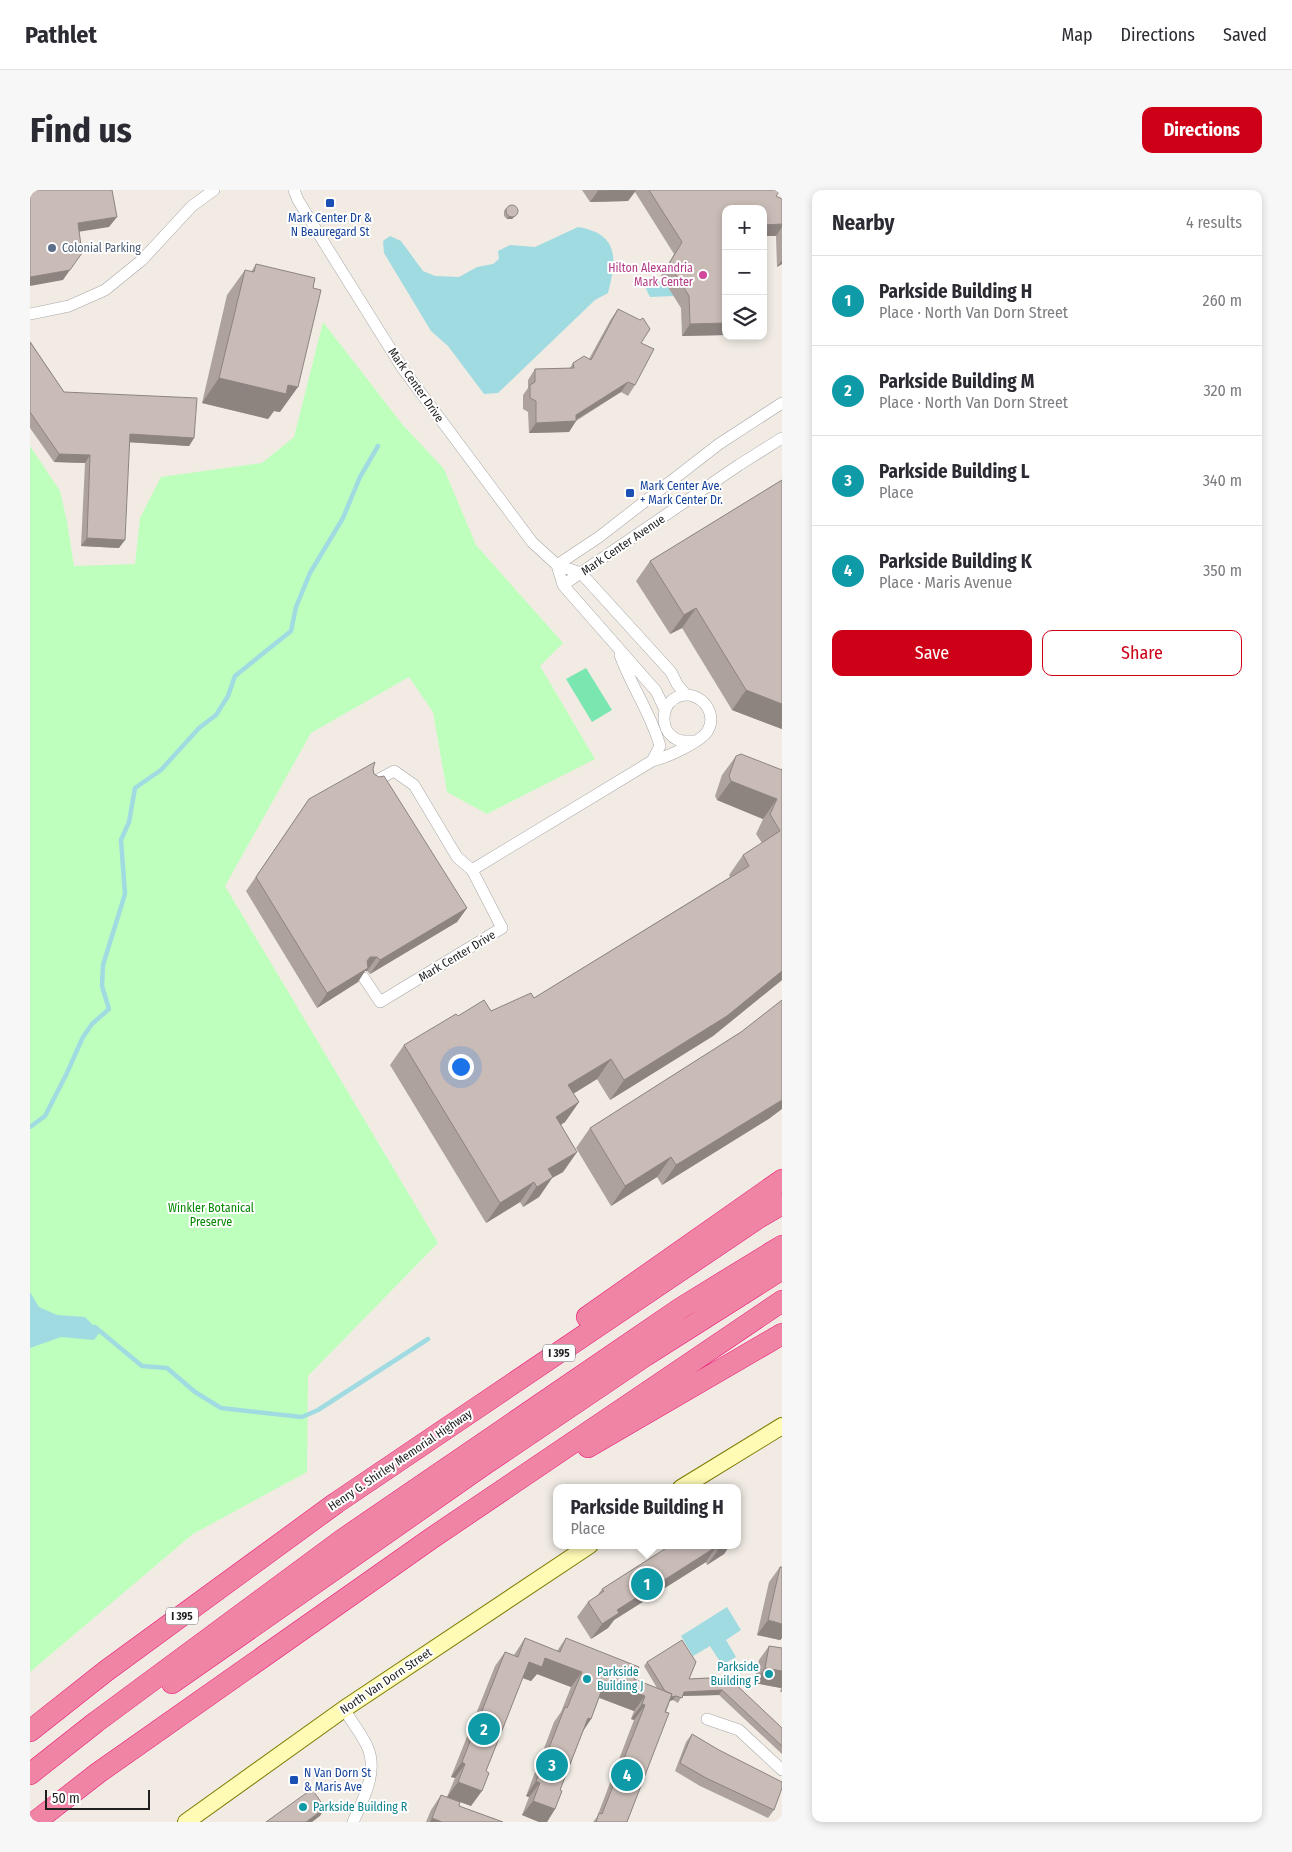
<!DOCTYPE html>
<html lang="en">
<head>
<meta charset="utf-8">
<style>
	:root { --surface:#fff; --page:#f7f7f7; --text:#2b2b33; --muted:#7c7c81; --line:#e1e1e2; --accent:#ce0017 }
	body { margin:0; font-family:"Fira Sans Condensed",sans-serif; background:var(--page); color:var(--text) }
	.controls { position:absolute; right:15px; top:15px; display:grid; overflow:hidden; border-radius:10px; box-shadow:0 2px 8px #0003 }
	.controls button { width:45px; height:45px; display:grid; place-items:center; padding:0; border:0; border-bottom:1px solid var(--line); background:var(--surface); color:var(--text); font:25px sans-serif }
	.scale { position:absolute; left:15px; bottom:12px; width:105px; box-sizing:border-box; padding-left:5px; border:2px solid #1f1f1f; border-top:0; font-size:14px; line-height:18px; white-space:nowrap; color:#1f1f1f; -webkit-text-stroke:4px #fff; paint-order:stroke }
	.you { position:absolute; left:430px; top:876px; width:18px; height:18px; margin:-12px; border:4px solid #fff; border-radius:50%; background:#1a73e8; box-shadow:0 0 0 8px #1a73e833 }
	.badge { display:grid; place-items:center; width:32px; height:32px; border-radius:50%; background:var(--accent); color:#fff; font-size:16px; font-weight:700 }
	.pin { position:absolute; translate:-50% -50%; border:2px solid #fff; box-shadow:0 1px 5px #0006 }
	.popup { position:absolute; left:523px; top:1294px; width:188px; height:65px; box-sizing:border-box; display:grid; place-content:center; border-radius:10px; background:var(--surface); filter:drop-shadow(0 1px 4px #0005); font-size:16px; white-space:nowrap; color:var(--muted) }
	.popup b { font-size:19px; color:var(--text) }
	.popup::after { content:''; position:absolute; left:50%; top:100%; margin-left:-10px; border:10px solid transparent; border-top-color:var(--surface) }
	.list { margin:0; padding:0; list-style:none }
	h2 { display:flex; justify-content:space-between; align-items:center; height:65px; margin:0; padding:0 20px; font-size:21px }
	h2 small { font-size:16px; font-weight:400; color:var(--muted) }
	.list li { display:grid; grid-template-columns:32px 1fr auto; gap:15px; align-items:center; box-sizing:border-box; height:90px; padding:0 20px; border-top:1px solid var(--line) }
	.list b { display:block; font-size:19px; white-space:nowrap }
	.list p { margin:0; font-size:16px; white-space:nowrap; color:var(--muted) }
	.list em { font-size:16px; font-style:normal; color:var(--muted) }
	.actions { display:flex; gap:10px; padding:15px 20px }
	.actions a { flex:1; padding:11px 0; border:1px solid var(--accent); border-radius:10px; text-align:center; font-size:18px; color:var(--accent) }
	.actions .main { background:var(--accent); color:#fff }
	.icon { flex:none; width:28px; height:28px; fill:none; stroke:currentColor; stroke-width:2; stroke-linecap:round; stroke-linejoin:round }
	.map { position:relative; flex:none; width:752px; height:1632px; overflow:hidden; border-radius:10px }
	header { display:flex; align-items:center; gap:30px; box-sizing:border-box; height:70px; padding:0 25px; background:var(--surface); border-bottom:1px solid var(--line) }
	header strong { font-size:24px }
	nav { display:flex; gap:28px; margin-inline-start:auto; font-size:18px }
	.intro { display:flex; align-items:center; justify-content:space-between; box-sizing:border-box; height:120px; padding:0 30px }
	h1 { margin:0; font-size:35px }
	.button { padding:12px 22px; border-radius:10px; background:var(--accent); color:#fff; font-size:18px; font-weight:700 }
	main { display:flex; gap:30px; padding:0 30px }
	aside { flex:1; background:var(--surface); border-radius:10px; box-shadow:0 2px 8px #0003 }
	.map>svg:first-child { display:block }
	.park { fill:#bfffbd }
	.pitch { fill:#7ae7b1 }
	.water { fill:#a0dbe2 }
	.lines { fill:none; stroke-linecap:round; stroke-linejoin:round }
	.stream { stroke:#a0dbe2; stroke-width:4.5 }
	.street-casing { stroke:#a6a6a6; stroke-width:12 }
	.secondary-casing { stroke:#7c7b00; stroke-width:18 }
	.highway-casing { stroke:#ec1476; stroke-width:22 }
	.street { stroke:#fff; stroke-width:11 }
	.secondary { stroke:#fffab4; stroke-width:16 }
	.highway { stroke:#ef84a4; stroke-width:21 }
	.wall { fill:#ada29d }
	.shaded-wall { fill:#8d8480 }
	.building { fill:#c9bcb7; stroke:#8d8480 }
	.transit-dot { fill:#1a4fb4; stroke:#fff; stroke-width:2 }
	.service-dot { fill:#5c6f8a; stroke:#fff; stroke-width:2 }
	.hotel-dot { fill:#d1479c; stroke:#fff; stroke-width:2 }
	.culture-dot { fill:#0f9aa8; stroke:#fff; stroke-width:2 }
	.labels { text-anchor:middle; stroke-width:4; stroke-linejoin:round; paint-order:stroke }
	.shield { fill:#fff; stroke:#626262; stroke-width:1 }
	.shield-label { font-size:11px; font-weight:bold; fill:#1f1f1f }
	.transit-label { font-size:12px; fill:#164399; stroke:#fff; text-anchor:start }
	.service-label { font-size:12px; fill:#4e5e75; stroke:#fff; text-anchor:start }
	.hotel-label { font-size:12px; fill:#b23c85; stroke:#fff; text-anchor:end }
	.street-label { font-size:12px; fill:#1f1f1f; stroke:#fff }
	.park-label { font-size:12px; fill:#058901; stroke:#fff }
	.culture-label { font-size:12px; fill:#0d838f; stroke:#fff; text-anchor:start }
</style>
</head>
<body>
<header>
<strong>Pathlet</strong>
<nav><a>Map</a><a>Directions</a><a>Saved</a></nav>
</header>
<div class="intro"><h1>Find us</h1><a class="button">Directions</a></div>
<main>
<div class="map">
<svg width="752" height="1632" viewBox="0 0 752 1632">
	<rect width="100%" height="100%" fill="#f1ebe4"/>
	<path class="park" d="M293,132L372,234L414,279L446,355L533,453L510,476L565,569L457,624L417,602L403,522L379,487L281,543L195,696L408,1053L278,1186L277,1282L163,1344L0,1482V256L30,301L37,332L44,376L105,374L110,328L131,287L232,273L264,247Z"/>
	<path class="pitch" d="M556,478L582,520L562,532L536,489Z"/>
	<path class="water" d="M548,37C589,44 587,68 578,103L565,110L468,203L454,204L418,156L401,141L354,63L353,51L360,46L371,51L393,81L405,86L429,87L447,77L463,74L469,69L468,61L480,55L505,57Z
		M620,92H635L644,106L620,107L616,99Z
		M0,1102L9,1117L27,1125L55,1127L70,1142L64,1150L31,1147L0,1158Z
		M697,1417L711,1440L696,1450L706,1467L692,1475L680,1456L663,1466L651,1446Z"/>
	<g class="lines">
		<path class="stream" d="M0,937L15,926L36,885L53,847L62,834L79,819L72,796L73,775L95,704L91,650L99,632L105,598L131,580L169,538L186,525L198,506L205,486L261,441L266,417L280,383L313,328L330,287L348,256
			M65,1137L112,1176L137,1178L165,1202L191,1218L272,1227L288,1220L398,1149"/>
		<g class="street-casing">
			<path id="street" d="M264,0L268,10L293,51L373,179L502,352L527,375L551,383L641,482L647,494L656,505
				M0,124L39,116L75,100L112,70L162,16L184,0
				M527,375L569,347L689,254L752,213
				M527,375L533,395L626,501L635,520
				M533,395L709,275L752,248
				M590,465C601,496 621,523 630,556L622,571
				M342,593L364,581L384,595L427,667L442,680
				M334,788L350,812L472,738L442,680L622,571C635,568 669,553 677,542C689,524 671,500 650,506C631,512 628,539 646,549C652,552 658,551 665,551
				M314,1519C321,1531 331,1543 337,1556C349,1581 333,1610 323,1632
				M677,1529L709,1540L752,1580"/>
		</g>
		<g class="secondary-casing">
			<path id="secondary" d="M651,1298L752,1236
				M156,1632L314,1519L560,1355"/>
		</g>
		<g class="highway-casing">
			<path id="highway" d="M557,1127L752,990
				M558,1257L752,1144
				M142,1493L455,1274L615,1166L752,1079
				M0,1541L76,1481L306,1313L728,1028L752,1014
				M0,1584L66,1532L312,1350L651,1118L752,1056
				M5,1632L68,1583L402,1348L752,1111"/>
		</g>
		<use href="#street" class="street"/>
		<use href="#secondary" class="secondary"/>
		<use href="#highway" class="highway"/>
	</g>
	<path class="wall" d="M552,0H750L746,6L752,9V74L747,77L746,46L696,19V145L652,146L651,118L631,86L644,64L605,2L598,11L560,12Z
		M476,18L485,26L482,29H477L474,26V21Z
		M226,74L250,222L244,221L238,229L172,213L197,105L215,80L221,82Z
		M588,119L611,153L605,195L598,206L591,202L546,231L539,242L499,243L498,222L493,219V205L498,198V190L505,179L540,178L543,173L559,169L581,129Z
		M0,151L34,202L164,248L159,256L100,252L89,358L51,356L55,273L24,272L0,238Z
		M752,290V539L702,520L652,438L640,444L606,391L620,371Z
		M706,566L751,580L752,578V790L683,846L580,910L567,889L543,904L549,912L535,932L531,935L547,962L533,982L522,988L509,1007L493,1017L490,1012L456,1033L360,875L374,855L428,826L461,821L504,808L700,687L699,685L713,665L732,653L726,644L733,629L687,610L685,606L692,585Z
		M343,579L344,584L437,718L427,732L340,784L337,781H335L328,792L287,818L216,701L279,609Z
		M711,842L740,928L632,995L627,987L581,1016L546,958L560,938Z
		M641,1355H700L694,1364L677,1375L676,1372L584,1430L578,1438L561,1449L547,1427L558,1412L567,1406L572,1399Z
		M750,1377H752V1448L750,1450L727,1445L739,1392Z
		M495,1448L527,1461L536,1448L604,1489L627,1498L614,1476L617,1472L659,1489L698,1487L752,1538V1564L689,1505L652,1506L648,1513L643,1510L640,1511L597,1632H563L567,1627L604,1530L601,1529L604,1521L569,1508L561,1529L553,1541L530,1600L525,1619L517,1632H509L492,1625L499,1607L496,1606L524,1532L531,1522L541,1497L507,1484L501,1491L492,1488L441,1616L417,1607L425,1588L421,1587L465,1476L475,1462L484,1465Z
		M739,1456L752,1458V1502H750L751,1498L724,1493L729,1470Z
		M662,1544L744,1620L738,1628L670,1596L645,1581L656,1552Z
		M411,1605L429,1616L473,1632H396L401,1620Z"/>
	<path class="shaded-wall" d="M606,0L598,11L560,12L568,1Z
		M487,23L482,29H477L479,26Z
		M87,27L79,37L41,43L48,33Z
		M752,34V37L746,46H733V35Z
		M752,70V74L747,77Z
		M40,80L33,90L0,96V87Z
		M696,133V145L652,146L660,134Z
		M189,188L258,195L268,197L250,222L244,221L238,229L172,213Z
		M598,192L591,202L544,231H546L539,242L499,243L506,233L546,225Z
		M100,244L164,248L159,256L95,252Z
		M29,264L60,265L55,273L24,272Z
		M57,348L95,350L89,358L51,356Z
		M666,418L652,438L640,444L654,425Z
		M716,500L752,514V539L702,520Z
		M701,591L747,609L733,629L687,610Z
		M437,718L427,732L340,784L350,770Z
		M340,767H347L337,781H335L328,792L287,818L297,803L337,771Z
		M752,781V790L683,846L580,910L594,890Z
		M581,869L567,889L525,915L538,895Z
		M752,910V919L740,928L632,995L646,975Z
		M549,912L535,932L512,946L526,927Z
		M547,962L533,982L522,988L509,1007L493,1017L518,979Z
		M641,967L627,987L581,1016L595,996Z
		M504,992L490,1012L456,1033L470,1013Z
		M695,1355H700L694,1364L677,1375L688,1360Z
		M686,1357L676,1372L584,1430L578,1438L561,1449L572,1434L587,1420Z
		M738,1430L752,1434V1448L750,1450L727,1445Z
		M515,1468L552,1482L541,1497L507,1484L501,1491L488,1486L499,1472Z
		M735,1478L752,1481V1497L751,1498L724,1493Z
		M575,1491L615,1506L604,1521L565,1506Z
		M692,1500L689,1505L651,1506L654,1502Z
		M646,1506L643,1510L636,1512L639,1508Z
		M612,1514L615,1515L604,1530L601,1529Z
		M558,1528L561,1529L551,1544Z
		M432,1572L435,1574L425,1588L421,1587Z
		M506,1591L510,1593L499,1607L496,1606Z
		M428,1592L452,1601L441,1616L417,1607Z
		M503,1611L525,1619L517,1632H509L492,1625Z
		M295,1618L290,1626L282,1632H276Z
		M402,1628L412,1632H400Z"/>
	<path class="building" d="M0,0H82L87,27L48,33L52,63L40,80L0,87Z
		M567,0H596L568,1Z
		M619,0H750L746,6L752,9V34L733,35V19H696V133L660,134L659,106L639,74L652,52Z
		M476 21a6 6 0 1 1 12 0a6 6 0 1 1-12 0Z
		M226,74L285,88L283,98L291,100L268,197L258,195L256,204L189,188L215,80L224,82Z
		M588,119L610,130L613,128L620,139L611,153L624,159L605,195L598,192L546,225V231L506,233V211L500,208V195L505,192V179L544,178L543,173L554,166L561,170Z
		M0,152L34,202L167,208L164,248L100,244L95,350L57,348L60,265L29,264L0,222Z
		M752,290V514L716,500L666,418L654,425L620,371Z
		M711,564L752,580V781L697,826L594,890L581,869L538,895L549,912L526,927L547,962L518,979L523,987L507,997L504,992L470,1013L374,855L426,824L428,826L454,810L461,821L501,803L504,808L719,676L713,665L750,641L740,624L747,609L701,591L699,586L706,566Z
		M345,572L343,579L344,584L349,587L354,586L437,718L350,770L347,767H340L337,771L338,778L297,803L226,687L279,609Z
		M752,810V910L646,975L641,967L595,996L560,938L711,842Z
		M641,1355H695L688,1360L686,1357L587,1420L589,1423L572,1434L558,1412L574,1401L572,1399Z
		M750,1377H752V1434L738,1430Z
		M495,1448L530,1462L536,1448L609,1477L604,1489L642,1504L635,1522L639,1523L597,1632H566L569,1623L572,1624L615,1515L612,1514L615,1506L575,1491L561,1529L558,1528L530,1600L532,1601L525,1619L503,1611L510,1593L506,1591L535,1517L537,1518L552,1482L515,1468L512,1477L499,1472L456,1581L459,1583L452,1601L428,1592L435,1574L432,1572L475,1462L488,1467Z
		M652,1450L666,1472L659,1489L698,1487L752,1538V1556L692,1500L654,1502L652,1508L646,1506L641,1507L642,1504L635,1501L617,1472Z
		M739,1456L752,1458V1481L735,1478Z
		M662,1544L689,1560L752,1592V1598L744,1620L676,1588L650,1573Z
		M282,1599L295,1618L276,1632H236Z
		M411,1605L430,1612L429,1616L473,1632H412L402,1628Z"/>
	<g class="transit-dot">
		<rect x="295" y="8" width="10" height="10" rx="2.5"/>
		<rect x="595" y="298" width="10" height="10" rx="2.5"/>
		<rect x="259" y="1585" width="10" height="10" rx="2.5"/>
	</g>
	<circle class="service-dot" cx="22" cy="58" r="5"/>
	<circle class="hotel-dot" cx="673" cy="85" r="5"/>
	<g class="culture-dot">
		<circle cx="739" cy="1484" r="5"/>
		<circle cx="557" cy="1489" r="5"/>
		<circle cx="273" cy="1617" r="5"/>
	</g>
	<g class="labels">
		<g class="shield">
			<rect x="513" y="1154.5" width="32" height="17" rx="4"/>
			<rect x="136" y="1417.5" width="32" height="17" rx="4"/>
		</g>
		<g class="shield-label">
			<text x="529" y="1167">I 395</text>
			<text x="152" y="1430">I 395</text>
		</g>
		<g class="transit-label">
			<text x="300" y="32" text-anchor="middle">Mark Center Dr &amp;<tspan x="300" dy="14">N Beauregard St</tspan></text>
			<text x="610" y="300">Mark Center Ave.<tspan x="610" dy="14">+ Mark Center Dr.</tspan></text>
			<text x="274" y="1587">N Van Dorn St<tspan x="274" dy="14">&amp; Maris Ave</tspan></text>
		</g>
		<g class="service-label">
			<text x="32" y="62">Colonial Parking</text>
		</g>
		<g class="hotel-label">
			<text x="663" y="82">Hilton Alexandria<tspan x="663" dy="14">Mark Center</tspan></text>
		</g>
		<g class="street-label">
			<text transform="translate(386 195) rotate(55)" y="4">Mark Center Drive</text>
			<text transform="translate(593 355) rotate(-34)" y="4">Mark Center Avenue</text>
			<text transform="translate(427 766) rotate(-31)" y="4">Mark Center Drive</text>
			<text transform="translate(370 1270) rotate(-34)" y="4">Henry G. Shirley Memorial Highway</text>
			<text transform="translate(356 1491) rotate(-34)" y="4">North Van Dorn Street</text>
		</g>
		<g class="park-label">
			<text x="181" y="1022">Winkler Botanical<tspan x="181" dy="14">Preserve</tspan></text>
		</g>
		<g class="culture-label">
			<text x="729" y="1481" text-anchor="end">Parkside<tspan x="729" dy="14">Building F</tspan></text>
			<text x="567" y="1486">Parkside<tspan x="567" dy="14">Building J</tspan></text>
			<text x="283" y="1621">Parkside Building R</text>
		</g>
	</g>
</svg>
<div class="controls">
<button>+</button>
<button>−</button>
<button><svg class="icon" aria-label="layers" viewBox="0 0 24 24"><path d="M12 4l9 5-9 5-9-5zM3 14l9 5 9-5"/></svg></button>
</div>
<div class="scale">50 m</div>
<div class="you"></div>
<div class="pin badge" style="left:617px;top:1394px;background:#0f9aa8">1</div>
<div class="popup"><b>Parkside Building H</b>Place</div>
<div class="pin badge" style="left:454px;top:1539px;background:#0f9aa8">2</div>
<div class="pin badge" style="left:522px;top:1575px;background:#0f9aa8">3</div>
<div class="pin badge" style="left:597px;top:1585px;background:#0f9aa8">4</div>
</div>
<aside>
<h2>Nearby<small>4 results</small></h2>
<ul class="list">
<li><span class="badge" style="background:#0f9aa8">1</span><div><b>Parkside Building H</b><p>Place · North Van Dorn Street</p></div><em>260 m</em></li>
<li><span class="badge" style="background:#0f9aa8">2</span><div><b>Parkside Building M</b><p>Place · North Van Dorn Street</p></div><em>320 m</em></li>
<li><span class="badge" style="background:#0f9aa8">3</span><div><b>Parkside Building L</b><p>Place</p></div><em>340 m</em></li>
<li><span class="badge" style="background:#0f9aa8">4</span><div><b>Parkside Building K</b><p>Place · Maris Avenue</p></div><em>350 m</em></li>
</ul>
<div class="actions"><a class="main">Save</a><a>Share</a></div>
</aside>
</main>
</body>
</html>
